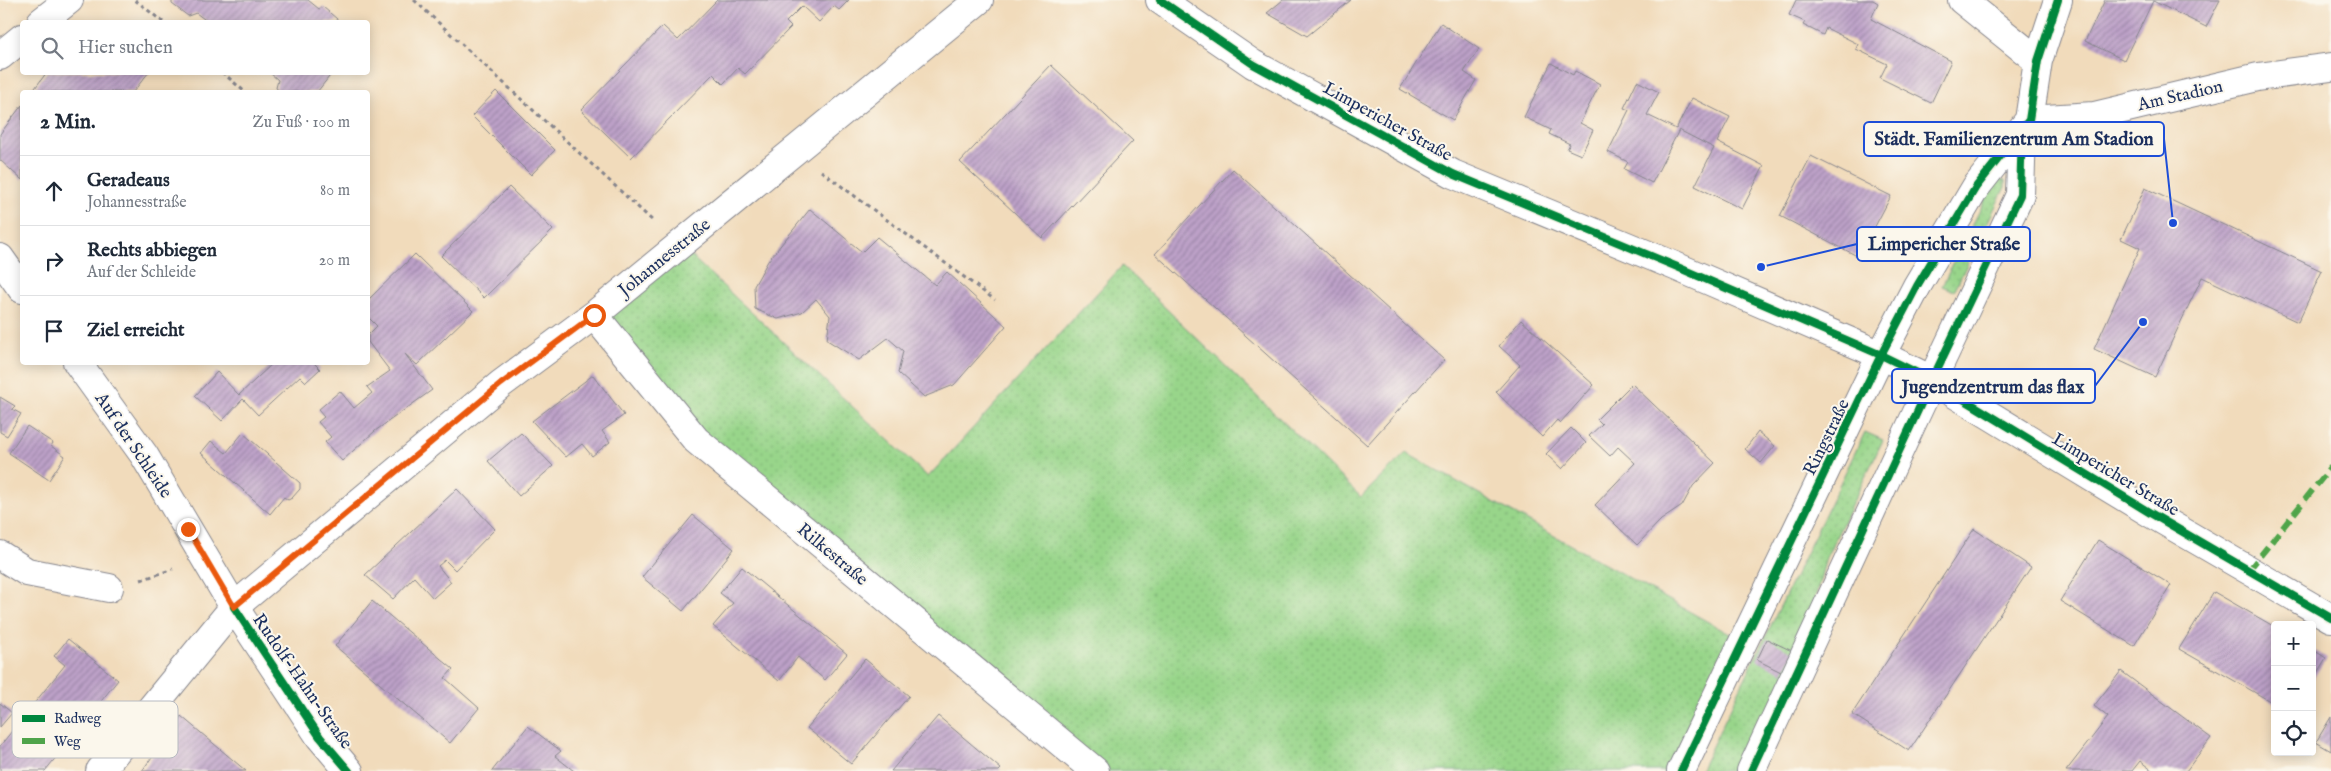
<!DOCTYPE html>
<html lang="de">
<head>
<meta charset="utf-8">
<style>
	:root { --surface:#fff; --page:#f6f6f7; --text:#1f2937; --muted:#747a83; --line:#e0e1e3 }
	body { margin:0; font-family:"IM FELL English",serif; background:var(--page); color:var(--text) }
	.controls { position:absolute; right:15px; bottom:15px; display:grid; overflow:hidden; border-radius:5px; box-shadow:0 2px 12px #0003 }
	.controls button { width:45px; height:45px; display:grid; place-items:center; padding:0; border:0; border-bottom:1px solid var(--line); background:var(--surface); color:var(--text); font:25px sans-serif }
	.stop { position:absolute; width:15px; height:15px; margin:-11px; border:4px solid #ea580c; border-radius:50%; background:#fff }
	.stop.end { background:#ea580c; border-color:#fff; box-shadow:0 1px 5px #0008 }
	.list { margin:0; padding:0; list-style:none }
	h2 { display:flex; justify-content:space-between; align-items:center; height:65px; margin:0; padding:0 20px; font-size:21px }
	h2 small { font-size:16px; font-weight:400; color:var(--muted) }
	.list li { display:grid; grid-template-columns:32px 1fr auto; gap:15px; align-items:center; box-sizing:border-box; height:70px; padding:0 20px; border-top:1px solid var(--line) }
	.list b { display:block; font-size:19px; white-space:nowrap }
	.list p { margin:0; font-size:16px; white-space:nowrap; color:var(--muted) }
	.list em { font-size:16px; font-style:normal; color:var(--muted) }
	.icon { flex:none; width:28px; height:28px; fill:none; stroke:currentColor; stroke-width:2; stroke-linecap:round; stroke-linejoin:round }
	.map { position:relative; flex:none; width:2331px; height:771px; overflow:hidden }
	.search { position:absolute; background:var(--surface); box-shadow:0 2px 12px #0003; left:20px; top:20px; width:350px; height:55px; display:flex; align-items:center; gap:12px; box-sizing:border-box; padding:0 18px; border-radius:5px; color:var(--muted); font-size:19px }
	.panel { position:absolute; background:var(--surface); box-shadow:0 2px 12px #0003; left:20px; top:90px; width:350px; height:275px; border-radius:5px }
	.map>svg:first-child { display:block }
	.grass { fill:url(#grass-dots); stroke:#5a8274 }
	.building { fill:url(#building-hatch) }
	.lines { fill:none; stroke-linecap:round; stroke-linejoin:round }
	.minor-casing { stroke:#86858c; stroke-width:30 }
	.path { stroke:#86858c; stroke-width:3; stroke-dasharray:4 4; stroke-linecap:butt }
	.minor { stroke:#fff; stroke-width:28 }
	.quiet { stroke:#4fa44a; stroke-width:6; stroke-dasharray:12 6; stroke-linecap:butt }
	.cycleway-casing { stroke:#fbf7ec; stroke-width:11 }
	.cycleway { stroke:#00873e; stroke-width:8 }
	.route { stroke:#ea580c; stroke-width:6 }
	.labels { text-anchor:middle; stroke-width:4; stroke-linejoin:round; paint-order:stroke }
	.street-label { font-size:18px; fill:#1b2f5e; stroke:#fbf7ec }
	.key { fill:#fbf7ec; stroke:#b8bbc1; stroke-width:1 }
	.key-label { font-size:14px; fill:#1b2f5e }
	.leader { fill:none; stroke:#1d4ed8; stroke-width:2 }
	.callout-dot { fill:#1d4ed8; stroke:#fbf7ec; stroke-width:2 }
	.callout { fill:#fbf7ec; stroke:#1d4ed8; stroke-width:2 }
	.callout-label { font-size:19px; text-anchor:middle; font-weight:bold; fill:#1b2f5e }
</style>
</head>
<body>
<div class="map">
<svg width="2331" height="771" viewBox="0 0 2331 771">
	<defs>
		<pattern id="grass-dots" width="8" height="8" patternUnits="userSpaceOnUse" patternTransform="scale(1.25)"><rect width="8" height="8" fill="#98d58a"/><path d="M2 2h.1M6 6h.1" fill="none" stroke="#82b77a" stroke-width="1.8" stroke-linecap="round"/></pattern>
		<pattern id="building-hatch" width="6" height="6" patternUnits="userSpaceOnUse" patternTransform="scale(1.25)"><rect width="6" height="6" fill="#bda1c8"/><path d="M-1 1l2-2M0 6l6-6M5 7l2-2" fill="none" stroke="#9984a6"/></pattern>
	</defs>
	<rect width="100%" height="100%" fill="#fbf7ec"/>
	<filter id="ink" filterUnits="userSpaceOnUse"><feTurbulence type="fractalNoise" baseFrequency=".02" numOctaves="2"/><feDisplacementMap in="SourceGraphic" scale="10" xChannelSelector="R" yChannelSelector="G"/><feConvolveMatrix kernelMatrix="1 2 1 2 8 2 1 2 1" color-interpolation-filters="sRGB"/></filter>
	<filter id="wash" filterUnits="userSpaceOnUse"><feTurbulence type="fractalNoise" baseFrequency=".0096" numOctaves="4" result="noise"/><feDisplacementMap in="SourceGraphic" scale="20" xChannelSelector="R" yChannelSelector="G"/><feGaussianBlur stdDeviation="1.12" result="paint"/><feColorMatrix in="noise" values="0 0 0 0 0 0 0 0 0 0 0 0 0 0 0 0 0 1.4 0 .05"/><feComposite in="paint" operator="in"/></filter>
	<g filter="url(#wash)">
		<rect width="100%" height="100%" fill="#f1dbbb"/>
		<path class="grass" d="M1999,179L2005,181V187L1954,291L1942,286L1994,182Z
			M678,244L928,477L1122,266L1361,497L1406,453L1744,642L1681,771H1095L696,440L594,315Z
			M1865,432L1883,440L1826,558L1800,653L1741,771H1700Z"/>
		<g id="blocks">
			<path class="building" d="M172,0H308L319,9L323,7L337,19L336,22H208L196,13L188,16L172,4Z
				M717,0H849L839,10L834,6L819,22L802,6L786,22L791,27L745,74L738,68L723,84L713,74L631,158L581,110L663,26L678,40Z
				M1283,0H1351L1307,36L1267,13Z
				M1796,0H1873L1878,3L1871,19L1951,61L1931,103L1880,78L1887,64L1856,49L1858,44L1826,28L1823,35L1803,25L1805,22L1789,15Z
				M2105,0H2220L2206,27L2153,1L2124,60L2085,41Z
				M1441,23L1479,49L1464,72L1476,80L1453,120L1400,89Z
				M1551,63L1573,75L1575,71L1600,84L1580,123L1593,130L1581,155L1567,149L1570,144L1549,134L1551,130L1524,117Z
				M1051,65L1133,141L1042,238L960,162Z
				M47,72H149L133,92H32Z
				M269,72H333L317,92H281L276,88L278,80Z
				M1637,81L1659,92L1647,115L1676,129L1692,98L1730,117L1717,142L1764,166L1742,209L1695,186L1714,148L1679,130L1652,183L1624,169L1628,162L1608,152L1629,110L1624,108Z
				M496,91L555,150L531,175L472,116Z
				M22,105V180L0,160V134Z
				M1811,156L1891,196L1859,257L1780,216Z
				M1233,169L1444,360L1367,445L1155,254Z
				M509,187L553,230L484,298L441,256Z
				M2145,188L2322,271L2298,322L2202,277L2155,377L2094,349L2140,248L2121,239Z
				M810,209L862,252L877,237L935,285L947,272L1006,326L954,385L924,397L898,373L903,351L888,338L859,360L827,340L830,316L816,299L802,312L778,319L755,309L754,286L768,261Z
				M415,254L473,311L417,365L405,354L432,390L375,431L342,461L325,442L331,437L318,422L324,417L318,410L340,391L354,408L372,393L367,387L390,371L368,342V335L377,326L368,317V300Z
				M1521,320L1594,385L1560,423L1557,420L1542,437L1496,392L1520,365L1499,346Z
				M274,362H313L320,369L306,382L300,376L258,415L243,399L222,421L195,396L217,372L239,395Z
				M593,375L624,415L602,431L610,442L592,456L582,444L566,457L532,421Z
				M1632,384L1715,463L1693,486L1682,506L1661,520L1637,545L1595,505L1635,463L1618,447L1610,456L1589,436L1602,424L1597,419Z
				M0,397L15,406L12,409L21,414L7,436L0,432Z
				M27,426L53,443L51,446L65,456L49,480L9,453Z
				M1571,428L1586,443L1562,469L1546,454Z
				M1758,432L1775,446L1761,463L1745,449Z
				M243,433L300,483V489L292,498L288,500L284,497L270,514L201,453L211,441L226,453Z
				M521,433L553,466L519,496L488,461Z
				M457,489L495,529L455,570L445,560L438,566L451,582L433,598L414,577L393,599L365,575Z
				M693,515L734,549L683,611L642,577Z
				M1974,529L2031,567L1909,751L1852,714Z
				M2098,540L2171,585L2134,646L2060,601Z
				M742,567L847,654L825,680L798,657L779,681L713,626L733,603L720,593Z
				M2214,592L2275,627V704L2179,649Z
				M372,601L453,669L445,678L479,708L450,743L335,646Z
				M68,639L118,680L45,771H0V746L65,665L54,656Z
				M1767,639L1794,652L1783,673L1757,660Z
				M2312,649L2326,658L2312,681Z
				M865,659L909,696L851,764L807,728Z
				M2121,671L2211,738L2186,771H2153L2140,761L2132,771H2066L2108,717L2094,706Z
				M0,703L12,713L0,727Z
				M181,716L246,771H142Z
				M938,716L1001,769L999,771H891Z
				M2331,717V751L2316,742Z
				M528,726L561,751L555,756L574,771H492Z"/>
		</g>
	</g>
	<g filter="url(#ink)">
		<use href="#blocks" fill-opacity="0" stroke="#86858c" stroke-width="1"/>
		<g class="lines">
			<g class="minor-casing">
				<path id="minor" d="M1160,0L1253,64L1453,174L1675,266L1881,355L1932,380L2152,514L2331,618
					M1962,0L2038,61
					M41,22L69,0
					M0,56L22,38
					M2029,120L2094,116L2258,77L2331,67
					M0,258L22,289
					M594,315L696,440L1095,771
					M77,362L144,455L234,607L320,737L349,771
					M0,555L27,572L109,588
					M100,771L234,607L501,384L594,315L979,0
					M1681,771L1881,355L1917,286L1976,187L2029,120L2038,61L2058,0
					M1751,771L1932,380L2020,195L2022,131"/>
			</g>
			<path class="path" d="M135,0L163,22
				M414,0L654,222
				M222,72L245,92
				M821,171L995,300
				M141,580L173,569"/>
			<use href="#minor" class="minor"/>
			<path class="quiet" d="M2249,570L2331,467"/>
			<g class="cycleway-casing">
				<path id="cycleway" d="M1160,0L1253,64L1453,174L1675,266L1881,355L1932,380L2152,514L2331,618
					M234,607L320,737L349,771
					M1681,771L1881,355L1917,286L1976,187L2029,120L2038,61L2058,0
					M1751,771L1932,380L2020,195L2022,131"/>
			</g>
			<use href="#cycleway" class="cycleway"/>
		</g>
	</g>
	<g class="lines" filter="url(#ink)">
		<path class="route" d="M188,529L234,607L501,384L594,315"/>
	</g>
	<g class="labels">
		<g class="street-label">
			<text transform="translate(2180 95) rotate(-13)" y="6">Am Stadion</text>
			<text transform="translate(1388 121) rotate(29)" y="6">Limpericher Straße</text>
			<text transform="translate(664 257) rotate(-39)" y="6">Johannesstraße</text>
			<text transform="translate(1826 437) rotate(-64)" y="6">Ringstraße</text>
			<text transform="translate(134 445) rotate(56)" y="6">Auf der Schleide</text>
			<text transform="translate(2116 474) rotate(31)" y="6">Limpericher Straße</text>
			<text transform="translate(833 554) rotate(40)" y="6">Rilkestraße</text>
			<text transform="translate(303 681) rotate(55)" y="6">Rudolf-Hahn-Straße</text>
		</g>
	</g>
	<rect x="12" y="701" width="166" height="57" rx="8" class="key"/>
	<rect x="22" y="715" width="23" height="7" fill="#00873e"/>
	<rect x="22" y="738" width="23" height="6" fill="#4fa44a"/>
	<g class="key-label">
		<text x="54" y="723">Radweg</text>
		<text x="54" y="746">Weg</text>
	</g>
	<path class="leader" d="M2173 223L2164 139M1761 267L1857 244M2143 322L2095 386"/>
	<g class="callout-dot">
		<circle cx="2173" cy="223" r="5"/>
		<circle cx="1761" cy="267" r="5"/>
		<circle cx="2143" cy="322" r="5"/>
	</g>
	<g class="callout">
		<rect x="1864" y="122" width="300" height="34" rx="5"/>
		<rect x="1857" y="227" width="173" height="34" rx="5"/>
		<rect x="1892" y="369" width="203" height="34" rx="5"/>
	</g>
	<g class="callout-label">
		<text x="2014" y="145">Städt. Familienzentrum Am Stadion</text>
		<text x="1944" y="250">Limpericher Straße</text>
		<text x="1993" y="393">Jugendzentrum das flax</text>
	</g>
</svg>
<div class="controls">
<button>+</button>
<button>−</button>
<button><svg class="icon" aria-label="locate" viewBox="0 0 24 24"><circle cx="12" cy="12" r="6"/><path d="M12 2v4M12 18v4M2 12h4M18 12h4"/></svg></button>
</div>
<div class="stop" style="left:594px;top:315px"></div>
<div class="stop end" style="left:188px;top:529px"></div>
<div class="search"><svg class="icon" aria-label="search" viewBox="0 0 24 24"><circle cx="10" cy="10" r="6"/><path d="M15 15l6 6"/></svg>Hier suchen</div>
<section class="panel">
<h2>2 Min.<small>Zu Fuß · 100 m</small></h2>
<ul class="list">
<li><svg class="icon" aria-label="ahead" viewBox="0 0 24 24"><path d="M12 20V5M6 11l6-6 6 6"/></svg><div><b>Geradeaus</b><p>Johannesstraße</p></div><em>80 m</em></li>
<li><svg class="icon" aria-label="right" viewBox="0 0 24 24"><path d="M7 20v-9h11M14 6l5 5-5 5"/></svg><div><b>Rechts abbiegen</b><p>Auf der Schleide</p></div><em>20 m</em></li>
<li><svg class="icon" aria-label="arrive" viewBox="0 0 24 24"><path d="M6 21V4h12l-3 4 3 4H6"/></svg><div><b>Ziel erreicht</b></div></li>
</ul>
</section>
</div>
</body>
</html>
